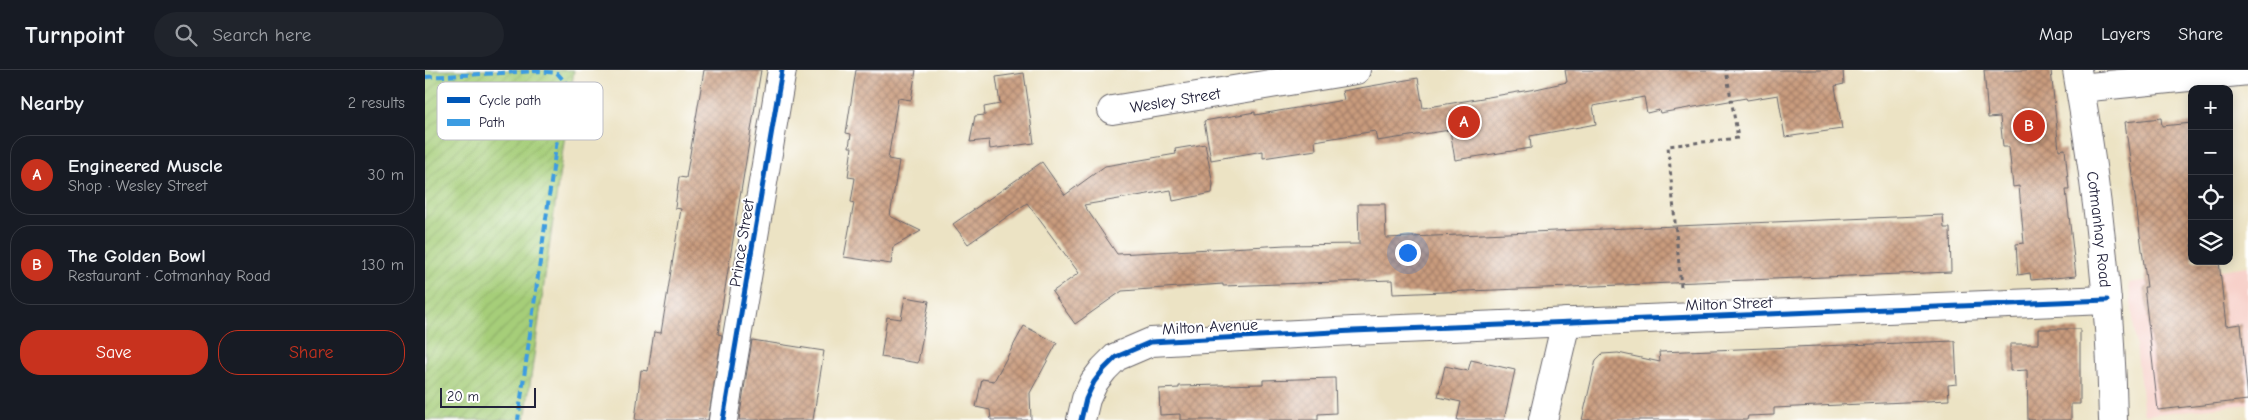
<!DOCTYPE html>
<html lang="en">
<head>
<meta charset="utf-8">
<style>
	:root { --surface:#171b24; --page:#20242c; --text:#f1f3f6; --muted:#9ea1a6; --line:#363941; --accent:#c8321e }
	body { margin:0; font-family:"Comic Neue",sans-serif; background:var(--page); color:var(--text) }
	.controls { position:absolute; right:15px; top:15px; display:grid; overflow:hidden; border-radius:10px; box-shadow:0 2px 12px #0003 }
	.controls button { width:45px; height:45px; display:grid; place-items:center; padding:0; border:0; border-bottom:1px solid var(--line); background:var(--surface); color:var(--text); font:25px sans-serif }
	.scale { position:absolute; left:15px; bottom:12px; width:96px; box-sizing:border-box; padding-left:5px; border:2px solid #22223b; border-top:0; font-size:14px; line-height:18px; white-space:nowrap; color:#22223b; -webkit-text-stroke:4px #fff; paint-order:stroke }
	.you { position:absolute; left:982px; top:182px; width:18px; height:18px; margin:-12px; border:4px solid #fff; border-radius:50%; background:#1a73e8; box-shadow:0 0 0 8px #1a73e833 }
	.badge { display:grid; place-items:center; width:32px; height:32px; border-radius:50%; background:var(--accent); color:#fff; font-size:16px; font-weight:700 }
	.pin { position:absolute; translate:-50% -50%; border:2px solid #fff; box-shadow:0 1px 5px #0006 }
	.list { margin:0; padding:0; list-style:none }
	h2 { display:flex; justify-content:space-between; align-items:center; height:65px; margin:0; padding:0 20px; font-size:21px }
	h2 small { font-size:16px; font-weight:400; color:var(--muted) }
	.list li { display:grid; grid-template-columns:32px 1fr auto; gap:15px; align-items:center; box-sizing:border-box; height:80px; margin:0 10px 10px; padding:0 10px; border:1px solid var(--line); border-radius:20px }
	.list b { display:block; font-size:19px; white-space:nowrap }
	.list p { margin:0; font-size:16px; white-space:nowrap; color:var(--muted) }
	.list em { font-size:16px; font-style:normal; color:var(--muted) }
	.actions { display:flex; gap:10px; padding:15px 20px }
	.actions a { flex:1; padding:11px 0; border:1px solid var(--accent); border-radius:20px; text-align:center; font-size:18px; color:var(--accent) }
	.actions .main { background:var(--accent); color:#fff }
	.icon { flex:none; width:28px; height:28px; fill:none; stroke:currentColor; stroke-width:2; stroke-linecap:round; stroke-linejoin:round }
	.map { position:relative; flex:none; width:1823px; height:350px; overflow:hidden }
	header { display:flex; align-items:center; gap:30px; box-sizing:border-box; height:70px; padding:0 25px; background:var(--surface); border-bottom:1px solid var(--line) }
	header strong { font-size:24px }
	nav { display:flex; gap:28px; margin-inline-start:auto; font-size:18px }
	.search { width:350px; height:45px; background:var(--page); display:flex; align-items:center; gap:12px; box-sizing:border-box; padding:0 18px; border-radius:28px; color:var(--muted); font-size:19px }
	main { display:flex }
	aside { flex:1; background:var(--surface) }
	.map>svg:first-child { display:block }
	.built { fill:#f7d0c9 }
	.garden { fill:url(#garden-furrows); stroke:#64785a }
	.building { fill:url(#building-cross-hatch) }
	.lines { fill:none; stroke-linecap:round; stroke-linejoin:round }
	.minor-casing { stroke:#69666b; stroke-width:30 }
	.path { stroke:#69666b; stroke-width:3; stroke-dasharray:4 4; stroke-linecap:butt }
	.minor { stroke:#fff; stroke-width:28 }
	.quiet { stroke:#3c9ce2; stroke-width:4; stroke-dasharray:8 4; stroke-linecap:butt }
	.cycleway-casing { stroke:#fff; stroke-width:8 }
	.cycleway { stroke:#0057b8; stroke-width:5 }
	.labels { text-anchor:middle; stroke-width:4; stroke-linejoin:round; paint-order:stroke }
	.street-label { font-size:16px; fill:#22223b; stroke:#fff }
	.key { fill:#fff; stroke:#bdbdc4; stroke-width:1 }
	.key-label { font-size:14px; fill:#22223b }
</style>
</head>
<body>
<header>
<strong>Turnpoint</strong>
<div class="search"><svg class="icon" aria-label="search" viewBox="0 0 24 24"><circle cx="10" cy="10" r="6"/><path d="M15 15l6 6"/></svg>Search here</div>
<nav><a>Map</a><a>Layers</a><a>Share</a></nav>
</header>
<main>
<aside>
<h2>Nearby<small>2 results</small></h2>
<ul class="list">
<li><span class="badge">A</span><div><b>Engineered Muscle</b><p>Shop · Wesley Street</p></div><em>30 m</em></li>
<li><span class="badge">B</span><div><b>The Golden Bowl</b><p>Restaurant · Cotmanhay Road</p></div><em>130 m</em></li>
</ul>
<div class="actions"><a class="main">Save</a><a>Share</a></div>
</aside>
<div class="map">
<svg width="1823" height="350" viewBox="0 0 1823 350">
	<defs>
		<pattern id="garden-furrows" width="10" height="10" patternUnits="userSpaceOnUse" patternTransform="scale(1.25)"><rect width="10" height="10" fill="#a6ce79"/><path d="M-1 1l2-2M0 10L10 0M9 11l2-2" fill="none" stroke="#8fb16a"/></pattern>
		<pattern id="building-cross-hatch" width="8" height="8" patternUnits="userSpaceOnUse" patternTransform="scale(1.25)"><rect width="8" height="8" fill="#c99b7d"/><path d="M0 0l8 8M0 8l8-8" fill="none" stroke="#a37e68"/></pattern>
	</defs>
	<rect width="100%" height="100%" fill="#fff"/>
	<filter id="ink" filterUnits="userSpaceOnUse"><feTurbulence type="fractalNoise" baseFrequency=".02" numOctaves="2"/><feDisplacementMap in="SourceGraphic" scale="10" xChannelSelector="R" yChannelSelector="G"/><feConvolveMatrix kernelMatrix="1 2 1 2 8 2 1 2 1" color-interpolation-filters="sRGB"/></filter>
	<filter id="wash" filterUnits="userSpaceOnUse"><feTurbulence type="fractalNoise" baseFrequency=".0096" numOctaves="4" result="noise"/><feDisplacementMap in="SourceGraphic" scale="20" xChannelSelector="R" yChannelSelector="G"/><feGaussianBlur stdDeviation="1.12" result="paint"/><feColorMatrix in="noise" values="0 0 0 0 0 0 0 0 0 0 0 0 0 0 0 0 0 1.4 0 .05"/><feComposite in="paint" operator="in"/></filter>
	<g filter="url(#wash)">
		<rect width="100%" height="100%" fill="#ece3c4"/>
		<path class="built" d="M1823,196V334L1719,345L1704,213Z"/>
		<path class="garden" d="M0,0H149L100,350H0Z"/>
		<g id="blocks">
			<path class="building" d="M279,0H336L295,249L293,264L297,265L283,350H210L216,300L223,301L229,262L236,263L256,139L250,138L254,107L261,108Z
				M431,0H491L486,30L473,28L463,89L474,91L465,146L496,161L468,177L466,194L419,187L429,133L426,132L430,108L423,107L427,77H424L426,64L421,63Z
				M1140,0H1418L1419,14L1410,16L1417,59L1360,67L1353,25L1322,30L1321,28L1235,43L1234,40L1222,43L1219,27L1168,36L1171,54L1105,66L1106,78L1030,90L1025,60L952,71L950,61L890,71L891,80L838,88V81L786,90L779,51L830,42V45L919,30L917,21L993,8L998,38L1111,19L1142,12Z
				M1559,0H1626L1634,80L1640,79L1644,120H1641L1651,206L1606,210L1605,203L1593,205L1591,174L1599,173L1594,116L1588,117L1584,77H1578L1575,47L1563,48Z
				M599,3L609,73L565,79L564,70L545,72L550,46L560,45L559,37L575,34L571,7Z
				M1736,48L1737,56L1767,53V191H1794L1801,256L1816,254L1823,330L1733,340L1719,217H1722L1700,52Z
				M780,74L788,114L787,123L748,131L746,120L659,135L692,184L861,175L934,174L933,134H960L961,168L1518,145L1519,158H1525L1526,202L968,224L967,210L798,216V214L697,221L650,254L627,222L654,203L602,133L543,174L528,154L617,92L640,125L680,96L751,84L750,79Z
				M480,227L504,231L493,293L456,287L462,247L476,249Z
				M599,256L632,273L605,323L606,350H566L565,340L551,337L557,309L569,311Z
				M1613,259H1655V334H1646V350H1603L1602,300L1585,301V274H1613Z
				M327,270L399,281L388,350H314Z
				M1530,271L1532,314L1523,315L1524,330L1349,338V345L1323,346L1322,350H1157L1171,290L1177,284L1193,283L1235,292L1234,282Z
				M1046,290L1090,300L1079,350H1032L1036,332L1013,327L1020,296L1043,301Z
				M910,308L911,343L893,344V350H755V344L735,345L734,319L754,318V316L838,314V310Z"/>
		</g>
	</g>
	<g filter="url(#ink)">
		<use href="#blocks" fill-opacity="0" stroke="#69666b" stroke-width="1"/>
		<g class="lines">
			<g class="minor-casing">
				<g id="minor">
					<path id="s1" d="M1652,0C1672,116 1686,233 1688,350"/>
					<path d="M1655,18L1823,1"/>
					<path id="s2" d="M687,40L931,0"/>
					<path d="M298,350L357,0"/>
					<path d="M656,350L661,329L669,312L679,299L691,287L726,272L928,261L1682,230"/>
					<path d="M1118,350L1141,252"/>
				</g>
			</g>
			<path class="path" d="M1256,217L1243,76L1313,68L1301,0"/>
			<use href="#minor" class="minor"/>
			<path class="quiet" d="M0,7L113,1L132,3L140,12L93,350"/>
			<g class="cycleway-casing">
				<path id="cycleway" d="M298,350L357,0
					M656,350L661,329L669,312L679,299L691,287L726,272L928,261L1682,230"/>
			</g>
			<use href="#cycleway" class="cycleway"/>
		</g>
	</g>
	<g class="labels">
		<g class="street-label">
			<text dy="6" stroke="none"><textPath href="#s2" startOffset="64">Wesley Street</textPath></text>
			<text dy="6" stroke="none"><textPath href="#s1" startOffset="161">Cotmanhay Road</textPath></text>
			<text transform="translate(316 173) rotate(-81)" y="6">Prince Street</text>
			<text transform="translate(1304 233) rotate(-2)" y="6">Milton Street</text>
			<text transform="translate(785 256) rotate(-3)" y="6">Milton Avenue</text>
		</g>
	</g>
	<rect x="12" y="12" width="166" height="58" rx="8" class="key"/>
	<rect x="22" y="27" width="23" height="6" fill="#0057b8"/>
	<rect x="22" y="49" width="23" height="7" fill="#3c9ce2"/>
	<g class="key-label">
		<text x="54" y="35">Cycle path</text>
		<text x="54" y="57">Path</text>
	</g>
</svg>
<div class="controls">
<button>+</button>
<button>−</button>
<button><svg class="icon" aria-label="locate" viewBox="0 0 24 24"><circle cx="12" cy="12" r="6"/><path d="M12 2v4M12 18v4M2 12h4M18 12h4"/></svg></button>
<button><svg class="icon" aria-label="layers" viewBox="0 0 24 24"><path d="M12 4l9 5-9 5-9-5zM3 14l9 5 9-5"/></svg></button>
</div>
<div class="scale">20 m</div>
<div class="you"></div>
<div class="pin badge" style="left:1039px;top:52px">A</div>
<div class="pin badge" style="left:1604px;top:56px">B</div>
</div>
</main>
</body>
</html>
